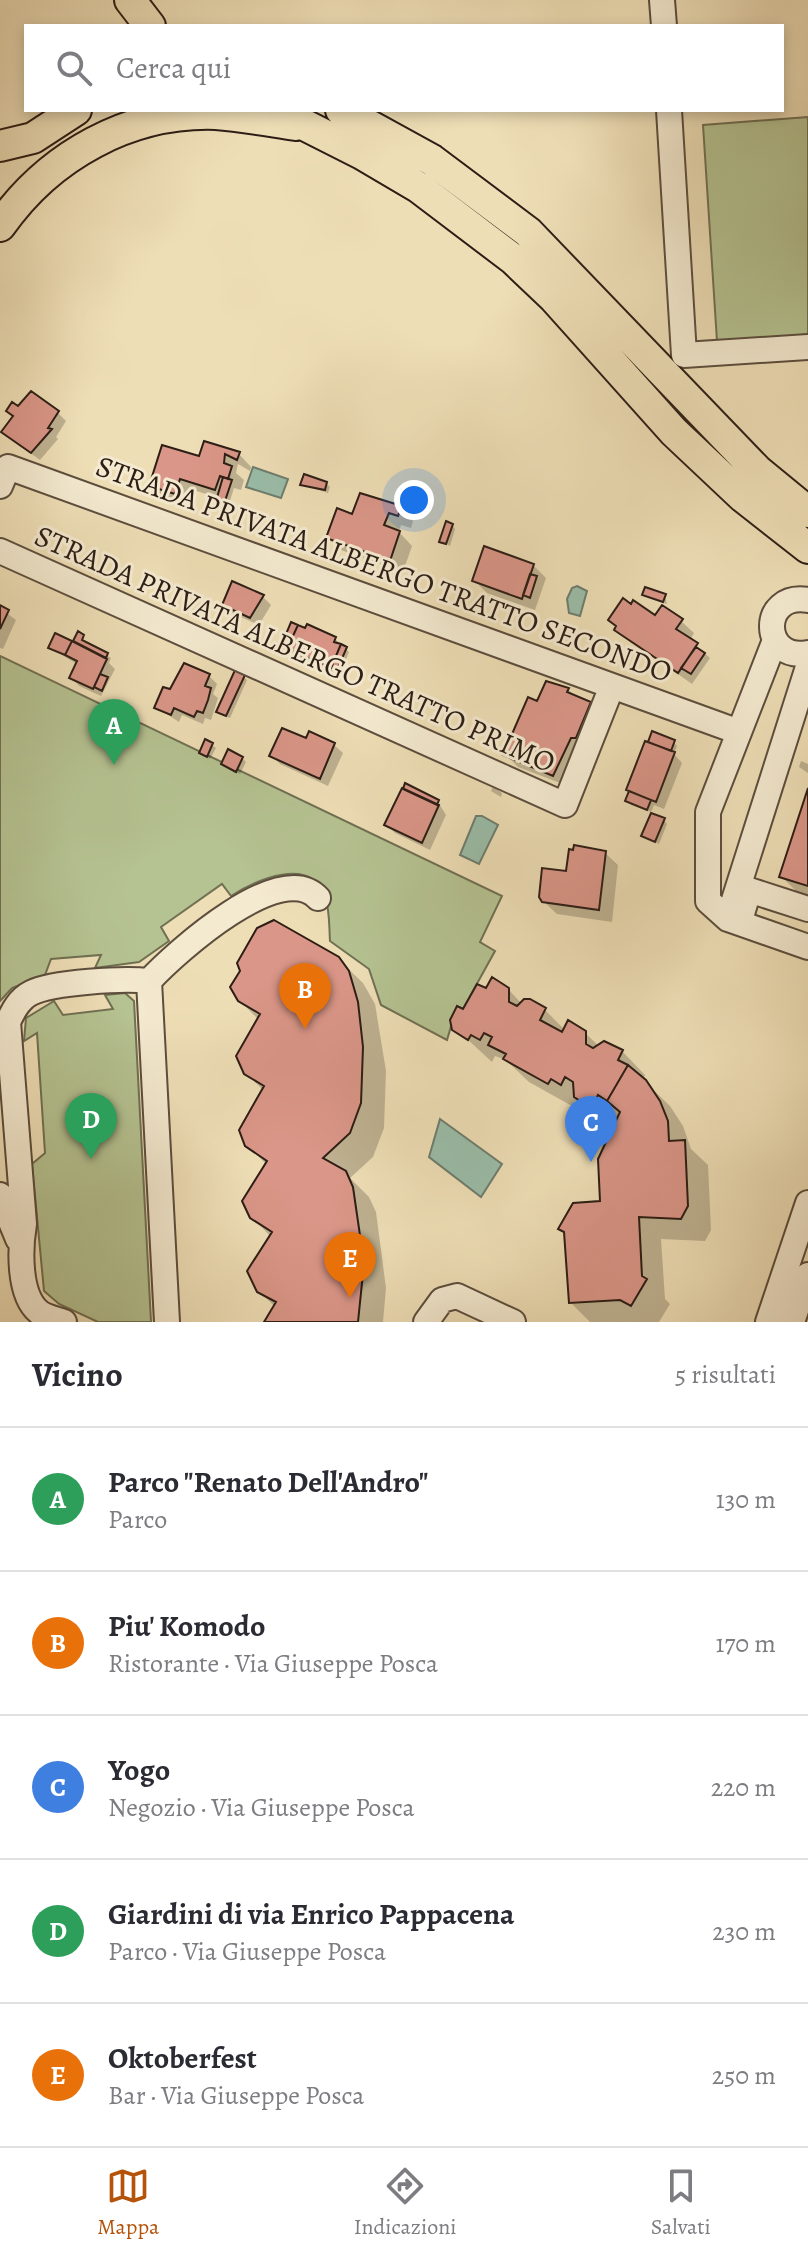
<!DOCTYPE html>
<html lang="it">
<head>
<meta charset="utf-8">
<style>
	:root { --surface:#fff; --page:#f7f7f7; --text:#2b2b33; --muted:#7c7c81; --line:#e1e1e2; --accent:#b45309 }
	body { margin:0; font-family:Alegreya,serif; background:var(--page); color:var(--text) }
	.you { position:absolute; left:414px; top:500px; width:28px; height:28px; margin:-20px; border:6px solid #fff; border-radius:50%; background:#1a73e8; box-shadow:0 0 0 12px #1a73e833 }
	.badge { display:grid; place-items:center; width:52px; height:52px; border-radius:50%; background:var(--accent); color:#fff; font-size:26px; font-weight:700 }
	.pin { position:absolute; translate:-50% -66px; filter:drop-shadow(0 2px 4px #0008) }
	.pin::after { content:''; position:absolute; top:42px; width:28px; height:24px; background:inherit; clip-path:polygon(0 0,100% 0,50% 100%) }
	.list { margin:0; padding:0; list-style:none }
	h2 { display:flex; justify-content:space-between; align-items:center; height:104px; margin:0; padding:0 32px; font-size:34px }
	h2 small { font-size:26px; font-weight:400; color:var(--muted) }
	.list li { display:grid; grid-template-columns:52px 1fr auto; gap:24px; align-items:center; box-sizing:border-box; height:144px; padding:0 32px; border-top:2px solid var(--line) }
	.list b { display:block; font-size:30px; white-space:nowrap }
	.list p { margin:0; font-size:26px; white-space:nowrap; color:var(--muted) }
	.list em { font-size:26px; font-style:normal; color:var(--muted) }
	.icon { flex:none; width:44px; height:44px; fill:none; stroke:currentColor; stroke-width:2; stroke-linecap:round; stroke-linejoin:round }
	.map { position:relative; flex:none; width:808px; height:1322px; overflow:hidden }
	.search { position:absolute; background:var(--surface); box-shadow:0 4px 12px #0003; left:24px; right:24px; top:24px; height:88px; display:flex; align-items:center; gap:20px; box-sizing:border-box; padding:0 28px; border-radius:0px; color:var(--muted); font-size:30px }
	.sheet { height:824px; background:var(--surface) }
	nav { display:flex; justify-content:space-around; align-items:center; box-sizing:border-box; height:112px; border-top:2px solid var(--line); background:var(--surface); font-size:22px; color:var(--muted) }
	nav a { display:grid; justify-items:center; gap:4px }
	nav .on { color:var(--accent) }
	.map>svg:first-child { display:block }
	.green { fill:#b5c291; stroke:#707053; stroke-width:2 }
	.water { fill:#9abda9; stroke:#6e7d6e; stroke-width:2 }
	.shadow { fill:#0003 }
	.building { fill:#da9688; stroke:#2c1d15; stroke-width:2 }
	.lines { fill:none; stroke-linecap:round; stroke-linejoin:round }
	.minor-casing { stroke:#5c4d3d; stroke-width:28 }
	.major-casing { stroke:#2c1d15; stroke-width:34 }
	.minor { stroke:#f4ead0; stroke-width:24 }
	.major { stroke:#eedeb6; stroke-width:30 }
	.labels { text-anchor:middle; stroke-width:6; stroke-linejoin:round; paint-order:stroke }
	.street-label { font-size:30px; fill:#2c1d15; stroke:#f4ead0 }
</style>
</head>
<body>
<div class="map">
<svg width="808" height="1322" viewBox="0 0 808 1322">
	<rect width="100%" height="100%" fill="#eedeb6"/>
	<filter id="stains"><feTurbulence type="fractalNoise" baseFrequency=".0025" numOctaves="4"/><feColorMatrix values="0 0 0 0 .2 0 0 0 0 .09 0 0 0 0 .02 0 0 0 .5 -.17"/></filter>
	<radialGradient id="worn" r=".72"><stop offset=".6" stop-color="#630" stop-opacity="0"/><stop offset="1" stop-color="#630" stop-opacity=".3"/></radialGradient>
	<path class="green" d="M808,117V335L717,341L703,125Z
		M0,656L502,896L480,942L495,951L463,1009L457,1006L447,1040L381,1005L369,969L330,941C329,927 330,910 325,897C311,855 256,880 231,896L222,884L161,927L169,941L139,962L95,968L101,955L51,959L45,975L12,988L0,1001Z
		M125,993L134,1001L151,1322H98L59,1304L44,1291L32,1164L45,1153L37,1033L24,1041L26,1018L54,1001L63,1015L113,1009L105,995Z"/>
	<path class="water" d="M253,467L288,479L281,498L246,487Z
		M577,586L587,591L580,616L569,613L567,599L572,588Z
		M476,816H482L498,825L479,864L460,855Z
		M440,1119L502,1164L481,1197L429,1157Z"/>
	<path class="shadow" d="M18,409L57,412L66,421L56,437L58,439L40,460L12,440Z
		M205,443L239,454L251,467L250,471L238,464L236,473L244,480L241,490L234,488L228,507L219,498L193,490L188,506L164,499L151,486L200,459Z
		M326,483L330,487L328,493L302,485Z
		M401,508L413,521L411,528L401,525L399,532L412,546L403,572L341,550L328,538L353,516Z
		M452,525L455,529L450,546L441,541Z
		M533,565L546,578L535,610L487,593L474,580Z
		M233,584L263,597L271,605L259,625L232,613L224,605Z
		M645,594L665,596L667,604L648,598Z
		M0,608L16,620L3,649L0,648Z
		M655,618L681,621L694,633L690,640L710,658L692,684L616,630Z
		M83,636L85,644L111,658L109,663L115,669L101,696L79,686L71,677L77,664L50,648L81,646L75,640Z
		M335,639L349,652L340,675L298,657L283,646Z
		M209,676L217,684L213,694L218,698L211,720L205,718L203,724L182,715L179,722L156,707L171,692Z
		M244,677L247,680L230,718L222,715L218,712Z
		M568,690L603,716L568,786L518,767L505,754L538,704Z
		M310,734L334,745L343,753L328,786L280,764L272,756L307,741Z
		M673,742L677,746L674,754L682,763L664,809L654,805L651,812L631,805L628,801L657,747Z
		M212,745L216,748L210,759L201,753Z
		M242,758L246,762L240,774L223,764Z
		M801,761L808,764V773L799,767Z
		M493,787L502,793L501,797L491,791Z
		M808,794V896L798,893L781,876Z
		M438,802L446,815L430,850L395,833L387,825Z
		M664,820L667,824L659,844L643,836Z
		M605,853L618,865L612,922L557,914L543,901Z
		M338,959L363,983L375,1004L386,1071L384,1128L373,1157L350,1178L369,1197L376,1212L386,1288L383,1322H267L275,1307L258,1290L271,1237L252,1217L266,1164L247,1145L264,1091L246,1073L259,1020L239,1000Z
		M508,989L522,1004L529,1001L545,1010L565,1030L585,1033L599,1046L622,1051L645,1075L643,1080L670,1106L683,1126L691,1149L708,1165L711,1230L705,1241L661,1239L665,1299L670,1304L659,1322H590L570,1302L602,1203L614,1129L585,1106L575,1101L572,1106L529,1082L506,1060L495,1056L492,1062L453,1026L487,990Z"/>
	<path class="building" d="M31,391L59,411L48,428L52,429L31,453L1,432L13,416L6,411L12,402L18,406Z
		M204,441L240,452L237,460L225,454L224,463L232,466L228,479L220,476L215,490L180,479L175,494L149,486L162,445L199,456Z
		M304,474L327,482L325,490L300,485Z
		M223,477L232,480L224,504L216,501Z
		M360,493L402,506L398,516L389,513L384,525L400,531L390,561L326,538L337,508L352,514Z
		M446,521L453,524L446,544L439,542Z
		M484,546L534,564L522,599L472,581Z
		M530,574L537,576L530,598L523,595Z
		M232,581L264,595L250,618L222,605Z
		M645,587L666,594L663,602L642,595Z
		M623,598L631,604L633,600L655,615L662,605L683,619L676,629L698,643L678,673L614,630L616,626L608,620Z
		M0,605L9,610L0,629Z
		M291,622L298,625L287,649L281,646Z
		M307,624L336,637L334,642L341,644L331,668L287,649L298,625L305,628Z
		M78,631L84,635L82,640L108,653L106,658L73,641Z
		M55,633L72,641L65,655L48,648Z
		M72,641L107,659L93,689L69,678L77,661L65,655Z
		M341,644L347,647L337,670L331,668Z
		M696,647L705,653L691,674L681,668Z
		M184,663L210,674L205,686L211,688L208,700L203,713L197,711L194,717L174,708L171,715L154,708L163,687L170,689Z
		M235,670L245,675L226,716L216,712Z
		M100,674L108,677L102,691L94,687Z
		M546,681L569,688L567,692L591,702L576,738H571L553,776L503,755L528,697L537,701Z
		M282,728L306,738L309,731L335,743L320,779L269,756Z
		M652,731L675,740L671,751L648,742Z
		M205,739L213,743L207,757L199,753Z
		M645,741L675,752L656,802L626,790Z
		M228,749L243,757L236,772L221,764Z
		M405,783L439,800L437,805L403,789Z
		M402,788L439,805L422,843L384,825Z
		M808,788V886L779,877Z
		M629,791L651,800L647,810L625,801Z
		M651,813L665,818L655,842L641,836Z
		M574,845L606,851L599,910L542,902L539,897L542,868L566,871L569,849L573,850Z
		M274,920L339,957L349,971L358,1002L363,1047L361,1103L350,1133L323,1158L346,1171L353,1187L364,1263L358,1322H264L276,1302L257,1292L247,1271L272,1232L250,1218L242,1201L267,1161L245,1146L239,1130L264,1086L244,1074L236,1056L260,1014L238,1001L230,987L240,971L237,963L257,928Z
		M492,977L509,988V1002L517,1006L524,999H530L546,1008L540,1020L562,1032L568,1020L586,1031V1044L593,1048L604,1041L623,1050L618,1060L628,1065L607,1101L598,1095L591,1108L574,1097L573,1082L565,1077L561,1085L551,1079L548,1084L503,1059L506,1054L488,1045L492,1037L484,1033L480,1040L471,1035L468,1040L452,1030L450,1020L457,1006L463,1009L477,984L486,988Z
		M628,1065L646,1080L660,1101L668,1121L669,1141L685,1140L688,1206L681,1219L639,1217L642,1276L647,1279L631,1306L620,1300L569,1303L564,1232L558,1229L573,1203L600,1201L598,1159L620,1112L607,1101Z"/>
	<g class="lines">
		<g class="minor-casing">
			<path id="minor" d="M662,0L664,26
				M669,110L684,355L808,347
				M0,486L8,467L739,732
				M0,551L565,805L612,686
				M808,600C759,592 761,662 808,653
				M775,640L708,812V901L728,919L808,947
				M741,917L749,890L808,909
				M728,919L808,667
				M149,981C177,951 281,858 318,898
				M0,1195L18,1239
				M64,1322C56,1319 45,1317 39,1312C18,1295 20,1248 24,1224L8,1022C13,1011 19,999 31,993C52,982 125,978 149,981L167,1322
				M426,1322L442,1300L457,1296L513,1322
				M768,1322L808,1203
				M792,1322L808,1275"/>
		</g>
		<g class="major-casing">
			<path id="major" d="M130,0L150,26
				M275,110L362,154L418,187L513,259L554,298L674,432L743,497L808,548
				M341,110L432,160L528,232L757,470L808,512
				M0,146L33,138L76,110
				M0,226C49,156 129,111 216,114C242,116 269,121 296,125"/>
		</g>
		<use href="#minor" class="minor"/>
		<use href="#major" class="major"/>
	</g>
	<g class="labels">
		<g class="street-label">
			<text transform="translate(384 569) rotate(20)" y="10">STRADA PRIVATA ALBERGO TRATTO SECONDO</text>
			<text transform="translate(295 649) rotate(24)" y="10">STRADA PRIVATA ALBERGO TRATTO PRIMO</text>
		</g>
	</g>
	<rect width="100%" height="100%" filter="url(#stains)"/>
	<rect width="100%" height="100%" fill="url(#worn)"/>
</svg>
<div class="you"></div>
<div class="pin badge" style="left:114px;top:765px;background:#2e9e5b">A</div>
<div class="pin badge" style="left:305px;top:1029px;background:#e8710a">B</div>
<div class="pin badge" style="left:591px;top:1162px;background:#3f7fe0">C</div>
<div class="pin badge" style="left:91px;top:1159px;background:#2e9e5b">D</div>
<div class="pin badge" style="left:350px;top:1298px;background:#e8710a">E</div>
<div class="search"><svg class="icon" aria-label="search" viewBox="0 0 24 24"><circle cx="10" cy="10" r="6"/><path d="M15 15l6 6"/></svg>Cerca qui</div>
</div>
<section class="sheet">
<h2>Vicino<small>5 risultati</small></h2>
<ul class="list">
<li><span class="badge" style="background:#2e9e5b">A</span><div><b>Parco &quot;Renato Dell'Andro&quot;</b><p>Parco</p></div><em>130 m</em></li>
<li><span class="badge" style="background:#e8710a">B</span><div><b>Piu' Komodo</b><p>Ristorante · Via Giuseppe Posca</p></div><em>170 m</em></li>
<li><span class="badge" style="background:#3f7fe0">C</span><div><b>Yogo</b><p>Negozio · Via Giuseppe Posca</p></div><em>220 m</em></li>
<li><span class="badge" style="background:#2e9e5b">D</span><div><b>Giardini di via Enrico Pappacena</b><p>Parco · Via Giuseppe Posca</p></div><em>230 m</em></li>
<li><span class="badge" style="background:#e8710a">E</span><div><b>Oktoberfest</b><p>Bar · Via Giuseppe Posca</p></div><em>250 m</em></li>
</ul>
</section>
<nav>
<a class="on"><svg class="icon" aria-label="map" viewBox="0 0 24 24"><path d="M3 6l6-2 6 2 6-2v14l-6 2-6-2-6 2zM9 4v14M15 6v14"/></svg>Mappa</a>
<a><svg class="icon" aria-label="directions" viewBox="0 0 24 24"><path d="M12 3l9 9-9 9-9-9zM9 14v-3h6M13 9l2 2-2 2"/></svg>Indicazioni</a>
<a><svg class="icon" aria-label="saved" viewBox="0 0 24 24"><path d="M7 4h10v16l-5-4-5 4z"/></svg>Salvati</a>
</nav>
</body>
</html>
